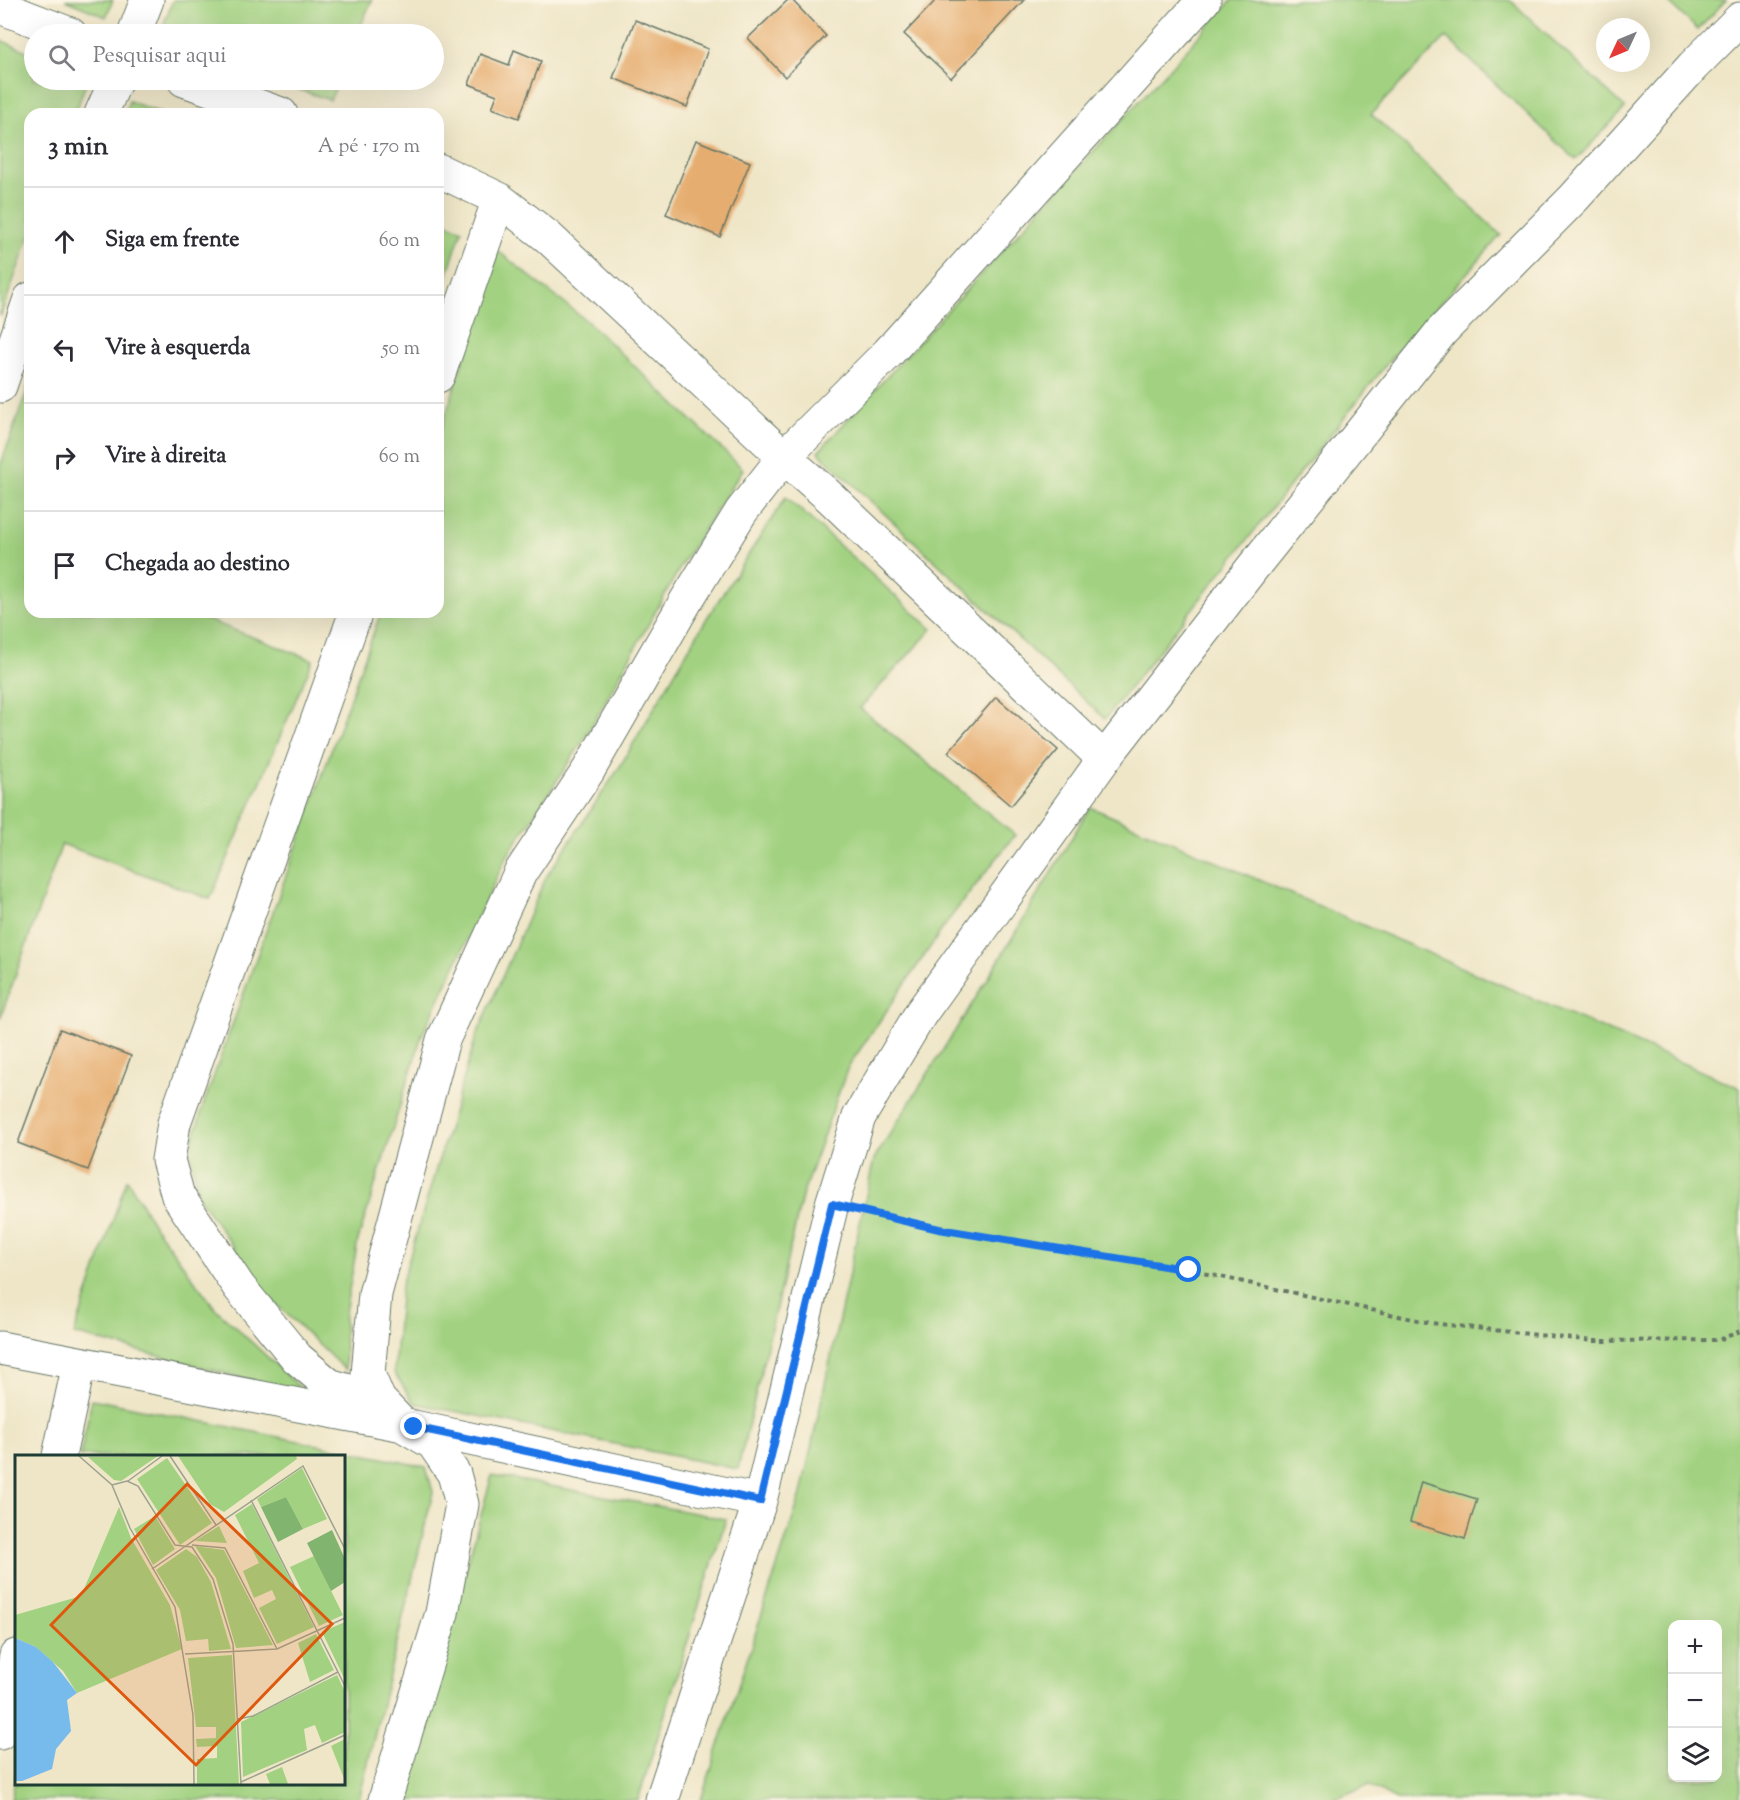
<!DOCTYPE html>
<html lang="pt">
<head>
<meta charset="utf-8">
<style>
	:root { --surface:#fff; --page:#f7f7f7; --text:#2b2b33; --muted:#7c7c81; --line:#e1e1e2 }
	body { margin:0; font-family:"Sorts Mill Goudy",serif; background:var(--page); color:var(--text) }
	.controls { position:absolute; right:18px; bottom:18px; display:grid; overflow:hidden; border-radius:12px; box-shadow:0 6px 24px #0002 }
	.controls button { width:54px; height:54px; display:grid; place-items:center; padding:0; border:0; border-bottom:2px solid var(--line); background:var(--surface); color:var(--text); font:30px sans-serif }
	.compass { position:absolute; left:1596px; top:18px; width:54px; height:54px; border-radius:50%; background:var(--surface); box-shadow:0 6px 24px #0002; rotate:226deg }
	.stop { position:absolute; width:18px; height:18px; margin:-14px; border:4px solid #1a73e8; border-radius:50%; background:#fff }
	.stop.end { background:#1a73e8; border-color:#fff; box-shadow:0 2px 6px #0008 }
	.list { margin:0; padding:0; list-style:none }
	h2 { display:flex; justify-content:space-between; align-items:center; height:78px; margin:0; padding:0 24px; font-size:26px }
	h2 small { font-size:20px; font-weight:400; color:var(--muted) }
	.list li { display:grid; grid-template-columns:39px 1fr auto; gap:18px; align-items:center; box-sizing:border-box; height:108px; padding:0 24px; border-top:2px solid var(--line) }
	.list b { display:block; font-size:22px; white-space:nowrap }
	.list em { font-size:20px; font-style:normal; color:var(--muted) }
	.icon { flex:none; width:33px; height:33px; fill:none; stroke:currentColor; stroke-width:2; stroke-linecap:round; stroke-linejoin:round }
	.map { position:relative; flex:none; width:1740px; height:1800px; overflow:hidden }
	.search { position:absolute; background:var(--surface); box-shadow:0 6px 24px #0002; left:24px; top:24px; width:420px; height:66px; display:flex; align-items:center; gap:15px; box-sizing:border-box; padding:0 21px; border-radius:33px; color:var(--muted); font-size:22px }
	.panel { position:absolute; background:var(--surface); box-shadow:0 6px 24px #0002; left:24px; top:108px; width:420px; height:510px; border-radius:18px }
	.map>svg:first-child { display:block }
	.green { fill:#a2d281; stroke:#60885a; stroke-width:1.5; fill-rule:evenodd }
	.building { fill:#e6ad70 }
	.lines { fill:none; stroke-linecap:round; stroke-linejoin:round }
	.minor-casing { stroke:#687868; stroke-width:35 }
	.path { stroke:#687868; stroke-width:4; stroke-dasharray:4.5 4.5; stroke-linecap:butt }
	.minor { stroke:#fff; stroke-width:33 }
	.route { stroke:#1a73e8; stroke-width:8 }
	.inset-road { fill:none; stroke:#9ca28d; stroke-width:1.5 }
	.view { fill:#de580e; fill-opacity:0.15; stroke:#de580e; stroke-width:3 }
	.inset-edge { fill:none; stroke:#1f3d34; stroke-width:3 }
</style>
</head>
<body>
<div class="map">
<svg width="1740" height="1800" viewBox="0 0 1740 1800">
	<rect width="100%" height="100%" fill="#fcf5e5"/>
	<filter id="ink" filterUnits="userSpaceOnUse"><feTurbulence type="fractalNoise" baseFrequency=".0167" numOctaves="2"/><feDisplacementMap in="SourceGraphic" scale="12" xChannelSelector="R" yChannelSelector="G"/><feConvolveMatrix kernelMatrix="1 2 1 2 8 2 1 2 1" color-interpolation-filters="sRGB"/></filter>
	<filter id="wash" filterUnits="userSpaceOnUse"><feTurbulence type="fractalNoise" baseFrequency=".008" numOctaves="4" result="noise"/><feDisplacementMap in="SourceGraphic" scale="24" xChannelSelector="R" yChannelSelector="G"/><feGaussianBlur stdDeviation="1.35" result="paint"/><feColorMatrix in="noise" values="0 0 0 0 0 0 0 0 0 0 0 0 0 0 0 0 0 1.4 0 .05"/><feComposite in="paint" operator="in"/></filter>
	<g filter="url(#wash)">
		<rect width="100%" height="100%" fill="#efe6c8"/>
		<path class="green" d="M65,0H113L106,17Z
			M173,0H372L357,34H160Z
			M1232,0H1510L1625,108L1576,160L1446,37L1371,114L1501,235L1393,356L1105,719L818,452Z
			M1666,0H1726L1698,30Z
			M0,40L34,54V80H87L75,114H30V235L0,317Z
			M270,80H339L330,100Z
			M129,101L163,114H125Z
			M438,220L462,230L438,302Z
			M498,251L588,322L743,469L685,559L583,741L506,858L422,1035L358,1240L344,1318L345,1370L266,1294L199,1198L190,1151L203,1106L381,612H438V439Z
			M30,382V612H187L313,660L210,899L62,844L0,1019V467Z
			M786,497L932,629L860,708L1015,835L950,918L848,1067L803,1193L738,1469L414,1403L394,1372L401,1285L476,1037L546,877L619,768L707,618Z
			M1090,807L1740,1088V1800H1396L1369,1785L1331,1800H701L801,1494L874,1159L989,977ZM1672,1624H1718V1778H1672Z
			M127,1179L155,1227L215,1308L308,1395L74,1334Z
			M92,1399L426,1467L433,1492L359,1800H11L16,1774V1784H344V1456H80Z
			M492,1475L726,1519L638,1800H402Z"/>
		<g id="blocks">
			<path class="building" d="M788,0H792L826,36L785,77L748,38Z
				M936,0H1024L951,78L904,34Z
				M635,20L708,49L687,107L613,78Z
				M514,50L541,61L519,118L492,108L497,95L469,84L480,54L509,65Z
				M696,140L750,162L720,237L666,214Z
				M996,697L1058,750L1011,806L948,752Z
				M60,1029L131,1056L88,1170L18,1143Z
				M1421,1482L1477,1499L1465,1539L1410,1522Z"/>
		</g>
	</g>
	<g filter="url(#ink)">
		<use href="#blocks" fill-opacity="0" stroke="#687868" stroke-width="1.5"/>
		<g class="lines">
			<g class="minor-casing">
				<path id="minor" d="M0,7L70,34
					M134,34L147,0
					M184,80L281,114
					M101,114L116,80
					M438,170L499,199L548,237L784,457L831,498L1104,759
					M438,376L499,199
					M0,386L30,299
					M356,612L174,1123L168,1160L178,1196L239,1287L297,1358L329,1385L379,1400
					M0,1348L414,1427L760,1501
					M59,1456L79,1364
					M0,1733L16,1656
					M385,1800L442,1613L462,1504L454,1474L433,1443L404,1426L379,1400L368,1374L375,1294L443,1040L520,873L588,771L686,601L741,512L784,457L888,353L1204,0
					M662,1800L760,1501L832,1204L859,1117L921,1013L1104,759L1253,567L1442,331L1574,198L1693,66L1740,19"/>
			</g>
			<path class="path" d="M868,1212L939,1229L1189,1270L1431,1323L1593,1341L1719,1340L1740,1331"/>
			<use href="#minor" class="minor"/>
		</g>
	</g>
	<g class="lines" filter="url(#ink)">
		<path class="route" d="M414,1427L760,1501L832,1204L939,1229L1189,1270"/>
	</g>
	<g transform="translate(15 1455)">
		<rect width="330" height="330" fill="#efe6c8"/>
		<path d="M143,1L106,26L99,25L73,2ZM163,1H281L282,4L209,57L195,49ZM152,3L197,68L165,90L122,24ZM287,13L312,64L288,74L271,42L246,52L242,44ZM237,49L299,172L262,189L244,153L261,144L257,135L239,143L228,116L244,108L220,60ZM104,52L116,83L155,150L167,194L62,238L48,216L21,192L0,183V160L66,141ZM140,61L160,94L138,110L119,74ZM204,71L212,88L180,86ZM180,91L209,95L258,190L221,193L201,123ZM171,94L182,102L196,127L216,194L194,196L193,184L171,186L165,155L141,115ZM299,101L328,160L304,171L275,112ZM330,167V225L307,177ZM301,179L319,215L295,227L283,188ZM217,200L224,329H182V304L202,303V291L182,292L181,284L201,283V272H181L173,203ZM322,220L330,237V277L307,288L300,270L289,274L292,295L228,322L226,267ZM330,284V326L316,291ZM267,312L273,329H255L251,319Z" fill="#a2d281"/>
		<path d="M271,42L288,74L263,87L246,52ZM317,75L330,104V127L316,136L292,88Z" fill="#81b46f"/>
		<path d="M0,183L21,192L38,207L62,238L52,245L56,276L41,294L37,314L7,326H0Z" fill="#77baec"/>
		<path class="inset-road" d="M64,1L97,30L115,73L160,152L178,260L179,329M155,1L201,70M113,26L147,1M97,30L112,26L123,31L160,90L177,92L198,124L218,189L226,329M236,45L330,231M177,90L210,93L262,194M137,114L288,11L330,94M170,199L262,194L330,163M223,264L238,261L323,217M226,327L330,280"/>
		<path class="view" d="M172,29L317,169L181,310L36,170Z"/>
		<rect width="330" height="330" class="inset-edge"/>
	</g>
</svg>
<div class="controls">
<button>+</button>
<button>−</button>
<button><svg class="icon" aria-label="layers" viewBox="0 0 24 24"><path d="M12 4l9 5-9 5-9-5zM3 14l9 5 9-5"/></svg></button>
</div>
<svg class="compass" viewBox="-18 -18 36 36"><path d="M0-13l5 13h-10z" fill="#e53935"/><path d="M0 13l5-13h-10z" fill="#7c7c81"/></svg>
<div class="stop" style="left:1189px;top:1270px"></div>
<div class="stop end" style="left:414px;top:1427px"></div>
<div class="search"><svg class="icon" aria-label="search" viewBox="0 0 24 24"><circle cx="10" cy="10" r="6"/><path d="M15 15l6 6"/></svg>Pesquisar aqui</div>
<section class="panel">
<h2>3 min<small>A pé · 170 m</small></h2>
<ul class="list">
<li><svg class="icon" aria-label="ahead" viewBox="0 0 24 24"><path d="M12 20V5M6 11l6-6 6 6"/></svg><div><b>Siga em frente</b></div><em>60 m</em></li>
<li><svg class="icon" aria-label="left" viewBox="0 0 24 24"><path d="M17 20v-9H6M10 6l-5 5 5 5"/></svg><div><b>Vire à esquerda</b></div><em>50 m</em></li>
<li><svg class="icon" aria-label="right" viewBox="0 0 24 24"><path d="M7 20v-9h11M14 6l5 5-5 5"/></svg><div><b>Vire à direita</b></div><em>60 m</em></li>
<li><svg class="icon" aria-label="arrive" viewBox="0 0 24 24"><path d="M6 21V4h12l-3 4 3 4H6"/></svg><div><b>Chegada ao destino</b></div></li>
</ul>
</section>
</div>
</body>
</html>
